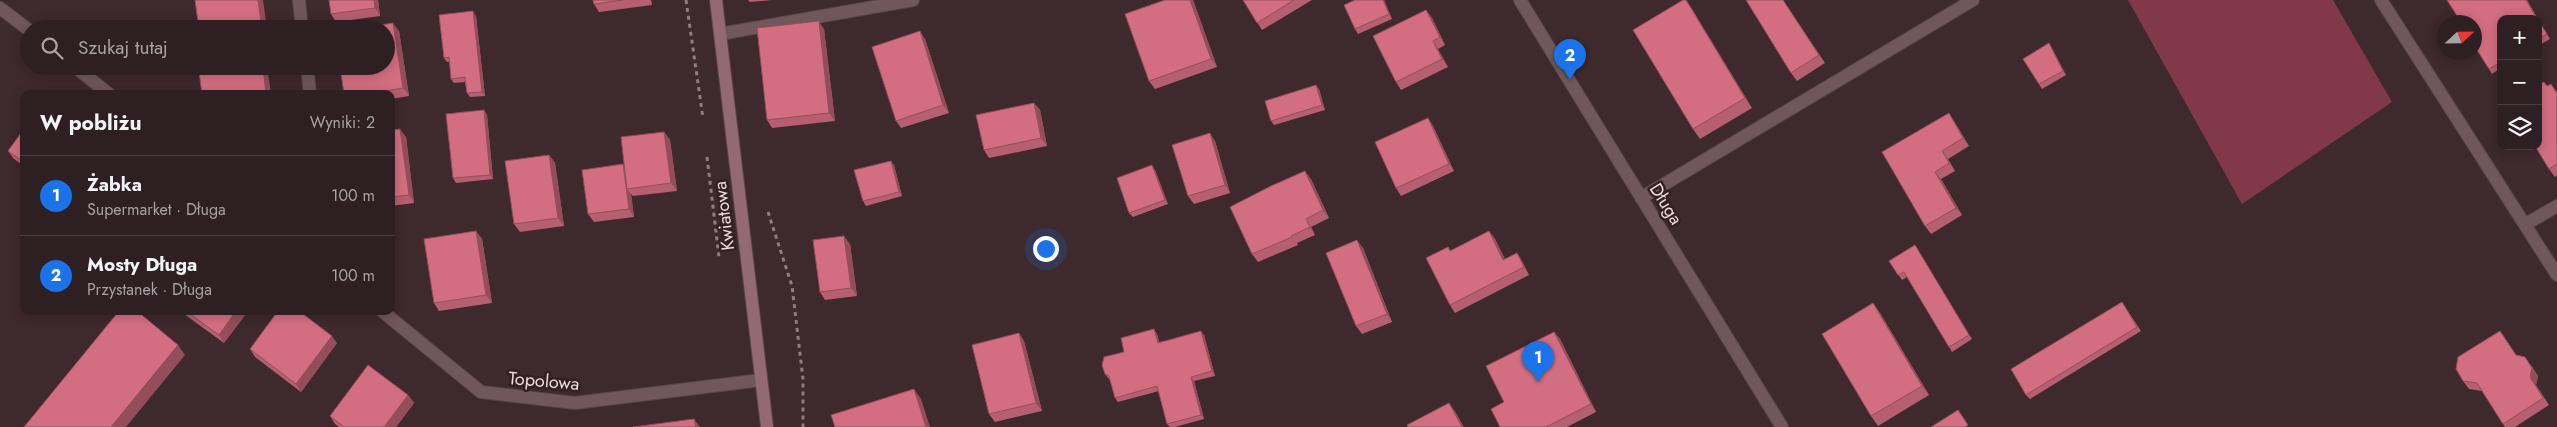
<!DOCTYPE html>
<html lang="pl">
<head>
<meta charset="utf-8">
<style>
	:root { --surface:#2e1f22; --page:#3a2c2f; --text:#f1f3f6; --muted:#a7a2a5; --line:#493d40; --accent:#1a73e8 }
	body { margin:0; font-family:Jost,sans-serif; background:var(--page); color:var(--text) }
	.controls { position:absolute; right:15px; top:15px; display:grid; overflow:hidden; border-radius:10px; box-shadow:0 2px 12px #0003 }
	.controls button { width:45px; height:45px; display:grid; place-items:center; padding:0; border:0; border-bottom:1px solid var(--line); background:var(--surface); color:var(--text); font:25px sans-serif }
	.compass { position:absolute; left:2437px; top:15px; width:45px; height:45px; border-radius:50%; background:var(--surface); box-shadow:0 2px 12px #0003; rotate:68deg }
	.you { position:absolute; left:1045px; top:248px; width:18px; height:18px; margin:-12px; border:4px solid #fff; border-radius:50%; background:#1a73e8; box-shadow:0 0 0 8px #1a73e833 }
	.badge { display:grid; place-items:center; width:32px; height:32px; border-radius:50%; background:var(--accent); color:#fff; font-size:16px; font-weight:700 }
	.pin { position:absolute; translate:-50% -41px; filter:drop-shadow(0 1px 2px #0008) }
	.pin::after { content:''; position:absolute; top:26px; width:18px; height:15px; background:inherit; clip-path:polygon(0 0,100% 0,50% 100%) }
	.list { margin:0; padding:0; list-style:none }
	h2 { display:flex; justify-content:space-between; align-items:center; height:65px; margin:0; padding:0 20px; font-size:21px }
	h2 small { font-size:16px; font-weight:400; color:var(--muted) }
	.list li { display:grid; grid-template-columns:32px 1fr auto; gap:15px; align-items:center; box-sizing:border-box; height:80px; padding:0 20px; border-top:1px solid var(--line) }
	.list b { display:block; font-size:19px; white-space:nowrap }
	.list p { margin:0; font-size:16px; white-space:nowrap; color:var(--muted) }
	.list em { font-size:16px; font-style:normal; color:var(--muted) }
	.icon { flex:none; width:28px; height:28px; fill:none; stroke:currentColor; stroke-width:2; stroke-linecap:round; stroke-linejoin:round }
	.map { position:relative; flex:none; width:2557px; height:427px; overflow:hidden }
	.search { position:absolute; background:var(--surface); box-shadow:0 2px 12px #0003; left:20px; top:20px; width:375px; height:55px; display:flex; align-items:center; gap:12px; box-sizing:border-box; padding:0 18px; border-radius:28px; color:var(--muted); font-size:19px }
	.panel { position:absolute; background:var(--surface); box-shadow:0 2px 12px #0003; left:20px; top:90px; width:375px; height:225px; border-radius:10px }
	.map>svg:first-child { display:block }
	.green { fill:#813848 }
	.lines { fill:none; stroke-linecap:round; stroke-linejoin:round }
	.minor-casing { stroke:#584649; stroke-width:14 }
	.secondary-casing { stroke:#584649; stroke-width:14 }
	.path { stroke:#8f7d80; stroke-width:3; stroke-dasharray:4 4; stroke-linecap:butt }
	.minor { stroke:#6f575b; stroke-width:12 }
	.secondary { stroke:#936a71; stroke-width:12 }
	.wall { fill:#b55f70 }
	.shaded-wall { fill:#944d5b }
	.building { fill:#d36e82; stroke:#944d5b }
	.labels { text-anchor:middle; stroke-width:5; stroke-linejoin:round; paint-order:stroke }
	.street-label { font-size:18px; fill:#eadbdd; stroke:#342023 }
</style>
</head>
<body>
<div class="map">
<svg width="2557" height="427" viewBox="0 0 2557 427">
	<rect width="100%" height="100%" fill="#3e292d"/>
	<path class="green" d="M2128,0H2333L2392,102L2242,204Z"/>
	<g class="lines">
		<g class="minor-casing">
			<path id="minor" d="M299,0L302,29
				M1520,0L1782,427
				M2381,0L2557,275
				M0,8L29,30
				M720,34L913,0
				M74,66L109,94
				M307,66L310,94
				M1641,198L1973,0
				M2526,224L2557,206
				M382,311L481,392L575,403L761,380"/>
		</g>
		<g class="secondary-casing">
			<path id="secondary" d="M716,0L767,427"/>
		</g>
		<path class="path" d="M686,0L703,118
			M707,157L719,257
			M768,212L792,286L803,379V427"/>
		<use href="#minor" class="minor"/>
		<use href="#secondary" class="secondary"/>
	</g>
	<path class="wall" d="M378,0L380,16L336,22L331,14Z
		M593,0H651L652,5L599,12L594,4Z
		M748,0H772L750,2Z
		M1193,0L1217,67L1155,89L1149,81Z
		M1243,0H1312L1262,30Z
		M1384,0L1392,19L1358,34L1355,29Z
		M1686,0L1692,9L1752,108L1700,139L1693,129Z
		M1783,0L1825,63L1797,81L1791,73Z
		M2447,0H2527L2538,19H2501V68L2492,74L2474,45V22H2461Z
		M1426,10L1432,18L1445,45L1438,49L1448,67L1401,90L1396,82Z
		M476,16L485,96L470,97L467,93L465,82L454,83L451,79L450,62H447L444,58Z
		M2538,19L2550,39L2538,46Z
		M824,29L835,121L772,128L767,120Z
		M399,31L409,96L391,99V94H344Z
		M925,39L949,113L901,128L896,121Z
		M2049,43L2066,75L2042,89L2023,59Z
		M2551,84L2557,92V175L2555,177L2549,169L2547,86Z
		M1319,89L1325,110L1274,125L1271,121Z
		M1034,103L1040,110L1047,146L989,158L984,150Z
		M484,110L487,115L493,179L456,183L453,178Z
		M1428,118L1433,126L1454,171L1401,196L1396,188Z
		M1954,121L1969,146L1948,159L1955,171L1941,179L1962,215L1931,234L1925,226L1882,152Z
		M24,129V166L14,159L8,151Z
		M391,130L406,137L414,203L391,206Z
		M664,132L670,140L677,191L633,196L631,194L634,217L594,222L588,214L625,167Z
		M1215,141L1230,193L1194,204L1188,196Z
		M549,155L555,163L564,226L520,232L514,224Z
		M894,165L902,196L866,206L863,201Z
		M1155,170L1168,204L1133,217L1129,213Z
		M1311,179L1329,218L1311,227L1315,235L1297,243L1298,245L1258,262L1252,254Z
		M476,231L482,239L492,303L439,311L434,303Z
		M1489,231L1495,239L1505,259L1517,253L1522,261L1529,275L1455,313L1450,305L1448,247L1451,251Z
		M850,244L857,296L825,300L820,292Z
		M1915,245L1972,339L1952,352L1907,277L1902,280L1889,261Z
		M1363,248L1392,322L1362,334L1356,326Z
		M2122,302L2141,331L2030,399L2026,395Z
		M1873,303L1880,313L1929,395L1878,426L1871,416Z
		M182,311H248L224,343L184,314Z
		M1554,332L1560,339L1596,412L1567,427H1500L1504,402Z
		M1019,333L1024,341L1042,411L995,422L989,414Z
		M1157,334L1159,342L1204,335L1215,376L1194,381L1204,419L1175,427H1170L1167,424L1159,391L1118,402L1115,398L1110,380L1108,378L1105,374L1124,352Z
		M337,343L301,392L255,357L250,349Z
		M2516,355L2531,365L2538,376L2536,385L2549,405L2515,427H2505L2482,391L2469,389L2463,381Z
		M408,395L414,403L396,427H339L335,424L330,416Z"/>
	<path class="shaded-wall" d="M258,0H263L267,29H262Z
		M374,0H378L380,16L375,8Z
		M1190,0H1193L1217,67L1211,59Z
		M1383,0H1384L1392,19L1389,14Z
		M1686,0L1692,9L1752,108L1745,98Z
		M1426,10L1432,18L1445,45L1440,37Z
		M473,11L476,16L485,96L482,92Z
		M819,21L824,29L835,121L829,113Z
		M393,23L399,31L409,96L403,88Z
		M920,31L925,39L949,113L943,105Z
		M1433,41L1438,49L1448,67L1442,59Z
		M2049,43L2052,48L2066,75L2063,71Z
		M263,66H264L268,73L271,94H266Z
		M1316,85L1319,89L1325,110L1322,105Z
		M1034,103L1040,110L1047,146L1041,138Z
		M484,110L487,115L493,179L490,175Z
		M1949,113L1954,121L1969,146L1963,138Z
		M1428,118L1433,126L1454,171L1449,164Z
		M400,129L406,137L414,203L409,195Z
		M664,132L670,140L677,191L671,183Z
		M1210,133L1215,141L1230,193L1225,185Z
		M1942,151L1948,159L1955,171L1949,163Z
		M549,155L555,163L564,226L558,218Z
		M891,161L894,165L902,196L899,192Z
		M623,164L628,172L627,189L631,194L634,217L629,209Z
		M1152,165L1155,170L1168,204L1165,200Z
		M1305,171L1311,179L1329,218L1323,210Z
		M1935,172L1941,179L1962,215L1956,208Z
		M1306,219L1311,227L1315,235L1310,227Z
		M476,231L482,239L492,303L486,295Z
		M1489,231L1495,239L1509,268L1503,260Z
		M844,236L850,244L857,296L851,288Z
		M1357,240L1363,248L1392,322L1387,314Z
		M1517,253L1522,261L1529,275L1524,267Z
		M1873,303L1880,313L1929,395L1922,386Z
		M236,311H248L224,343L219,335Z
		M1154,329L1157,334L1161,347L1158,343Z
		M1201,331L1204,335L1215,376L1212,371Z
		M1554,332L1560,339L1596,412L1591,404Z
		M1019,333L1024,341L1042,411L1036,403Z
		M332,336L337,343L301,392L296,384Z
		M178,345L185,355L126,427H111Z
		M2525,357L2538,376L2536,385L2549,405L2530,377Z
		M1191,377L1194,381L1204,419L1201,415Z
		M914,389L921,399L930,427H926Z
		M408,395L414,403L396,427H384Z
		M1449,403L1455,411L1464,427H1462Z
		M694,419L700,427H696Z"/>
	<path class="building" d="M195,0H258L262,29H199Z
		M329,0H374L375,8L331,14Z
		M593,0H623L594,4Z
		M1165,0H1190L1211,59L1149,81L1125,14Z
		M1243,0H1294L1257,23Z
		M1355,0H1383L1389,14L1355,29L1344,5Z
		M1683,0H1686L1745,98L1693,129L1633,30Z
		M1746,0H1783L1819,55L1791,73Z
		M2447,0H2526L2537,19H2501V62L2489,69L2474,45V22H2461Z
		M1426,10L1440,37L1433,41L1442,59L1396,82L1373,36Z
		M473,11L482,92L467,93L465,77L451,79L449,57L444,58L439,15Z
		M2538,20L2547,34L2538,39Z
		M819,21L829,113L767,120L757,28Z
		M393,23L403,88L367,94H344L340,66H386V29H355Z
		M920,31L943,105L896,121L872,47Z
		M2049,43L2063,71L2039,84L2023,59Z
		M249,66H263L266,94H202L199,72Z
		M2544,82L2547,86L2551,84L2557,94V164L2549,169L2535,146H2538V85Z
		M1316,85L1322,105L1271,121L1265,101Z
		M1034,103L1041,138L984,150L976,115Z
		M484,110L490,175L453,178L446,114Z
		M1949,113L1963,138L1942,151L1949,163L1935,172L1956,208L1925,226L1882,152Z
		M1428,118L1449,164L1396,188L1375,142Z
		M24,129V162L8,151Z
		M400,129L409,195L391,197V130Z
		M664,132L671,183L627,189L621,137Z
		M1210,133L1225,185L1188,196L1172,145Z
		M549,155L558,218L514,224L505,161Z
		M891,161L899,192L863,201L854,170Z
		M623,164L629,209L588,214L582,170Z
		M1152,165L1165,200L1129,213L1117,178Z
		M1305,171L1323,210L1306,219L1310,227L1291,236L1292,237L1252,254L1230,207L1271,186Z
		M476,231L486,295L434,303L424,239Z
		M1489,231L1503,260L1517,253L1524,267L1450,305L1426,258L1448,247L1450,251Z
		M844,236L851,288L820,292L813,240Z
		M1357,240L1387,314L1356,326L1326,253Z
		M1915,245L1969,335L1949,347L1904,272L1898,275L1889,261Z
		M2122,302L2137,327L2026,395L2011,369Z
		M1873,303L1922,386L1871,416L1822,334Z
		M119,311H137L178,345L111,427H24Z
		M186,311H236L219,335Z
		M278,311H299L332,336L296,384L250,349Z
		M1154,329L1158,343L1201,331L1212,371L1191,377L1201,415L1167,424L1157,386L1115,398L1109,376L1105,374L1102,365L1104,357L1124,352L1121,338Z
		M2500,331L2516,355L2525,357L2532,368L2530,377L2543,398L2503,424L2477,383L2463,381L2456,369L2458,357Z
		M1554,332L1591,404L1546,427H1500L1491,409L1504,402L1486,366Z
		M1019,333L1036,403L989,414L972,345Z
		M368,365L408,395L384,427H344L330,416Z
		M914,389L926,427H835L831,415Z
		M1449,403L1462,427H1408L1407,425Z
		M1958,410L1968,425L1965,427H1931Z
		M694,419L696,427H633Z"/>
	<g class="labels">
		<g class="street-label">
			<text transform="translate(1666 204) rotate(58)" y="6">Długa</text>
			<text transform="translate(724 216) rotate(-97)" y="6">Kwiatowa</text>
			<text transform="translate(544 381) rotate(5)" y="6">Topolowa</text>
		</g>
	</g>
</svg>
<div class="controls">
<button>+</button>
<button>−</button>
<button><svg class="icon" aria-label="layers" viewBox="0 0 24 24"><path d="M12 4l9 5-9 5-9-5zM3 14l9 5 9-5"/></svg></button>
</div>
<svg class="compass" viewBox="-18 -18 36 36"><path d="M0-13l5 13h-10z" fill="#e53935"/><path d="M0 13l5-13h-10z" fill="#a7a2a5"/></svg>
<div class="you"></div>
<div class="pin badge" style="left:1538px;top:382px">1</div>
<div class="pin badge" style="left:1570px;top:80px">2</div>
<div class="search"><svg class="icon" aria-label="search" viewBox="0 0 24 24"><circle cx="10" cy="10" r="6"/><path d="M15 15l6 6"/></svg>Szukaj tutaj</div>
<section class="panel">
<h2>W pobliżu<small>Wyniki: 2</small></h2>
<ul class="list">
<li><span class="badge">1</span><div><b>Żabka</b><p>Supermarket · Długa</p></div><em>100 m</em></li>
<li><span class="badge">2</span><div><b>Mosty Długa</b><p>Przystanek · Długa</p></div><em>100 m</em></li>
</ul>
</section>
</div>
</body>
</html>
